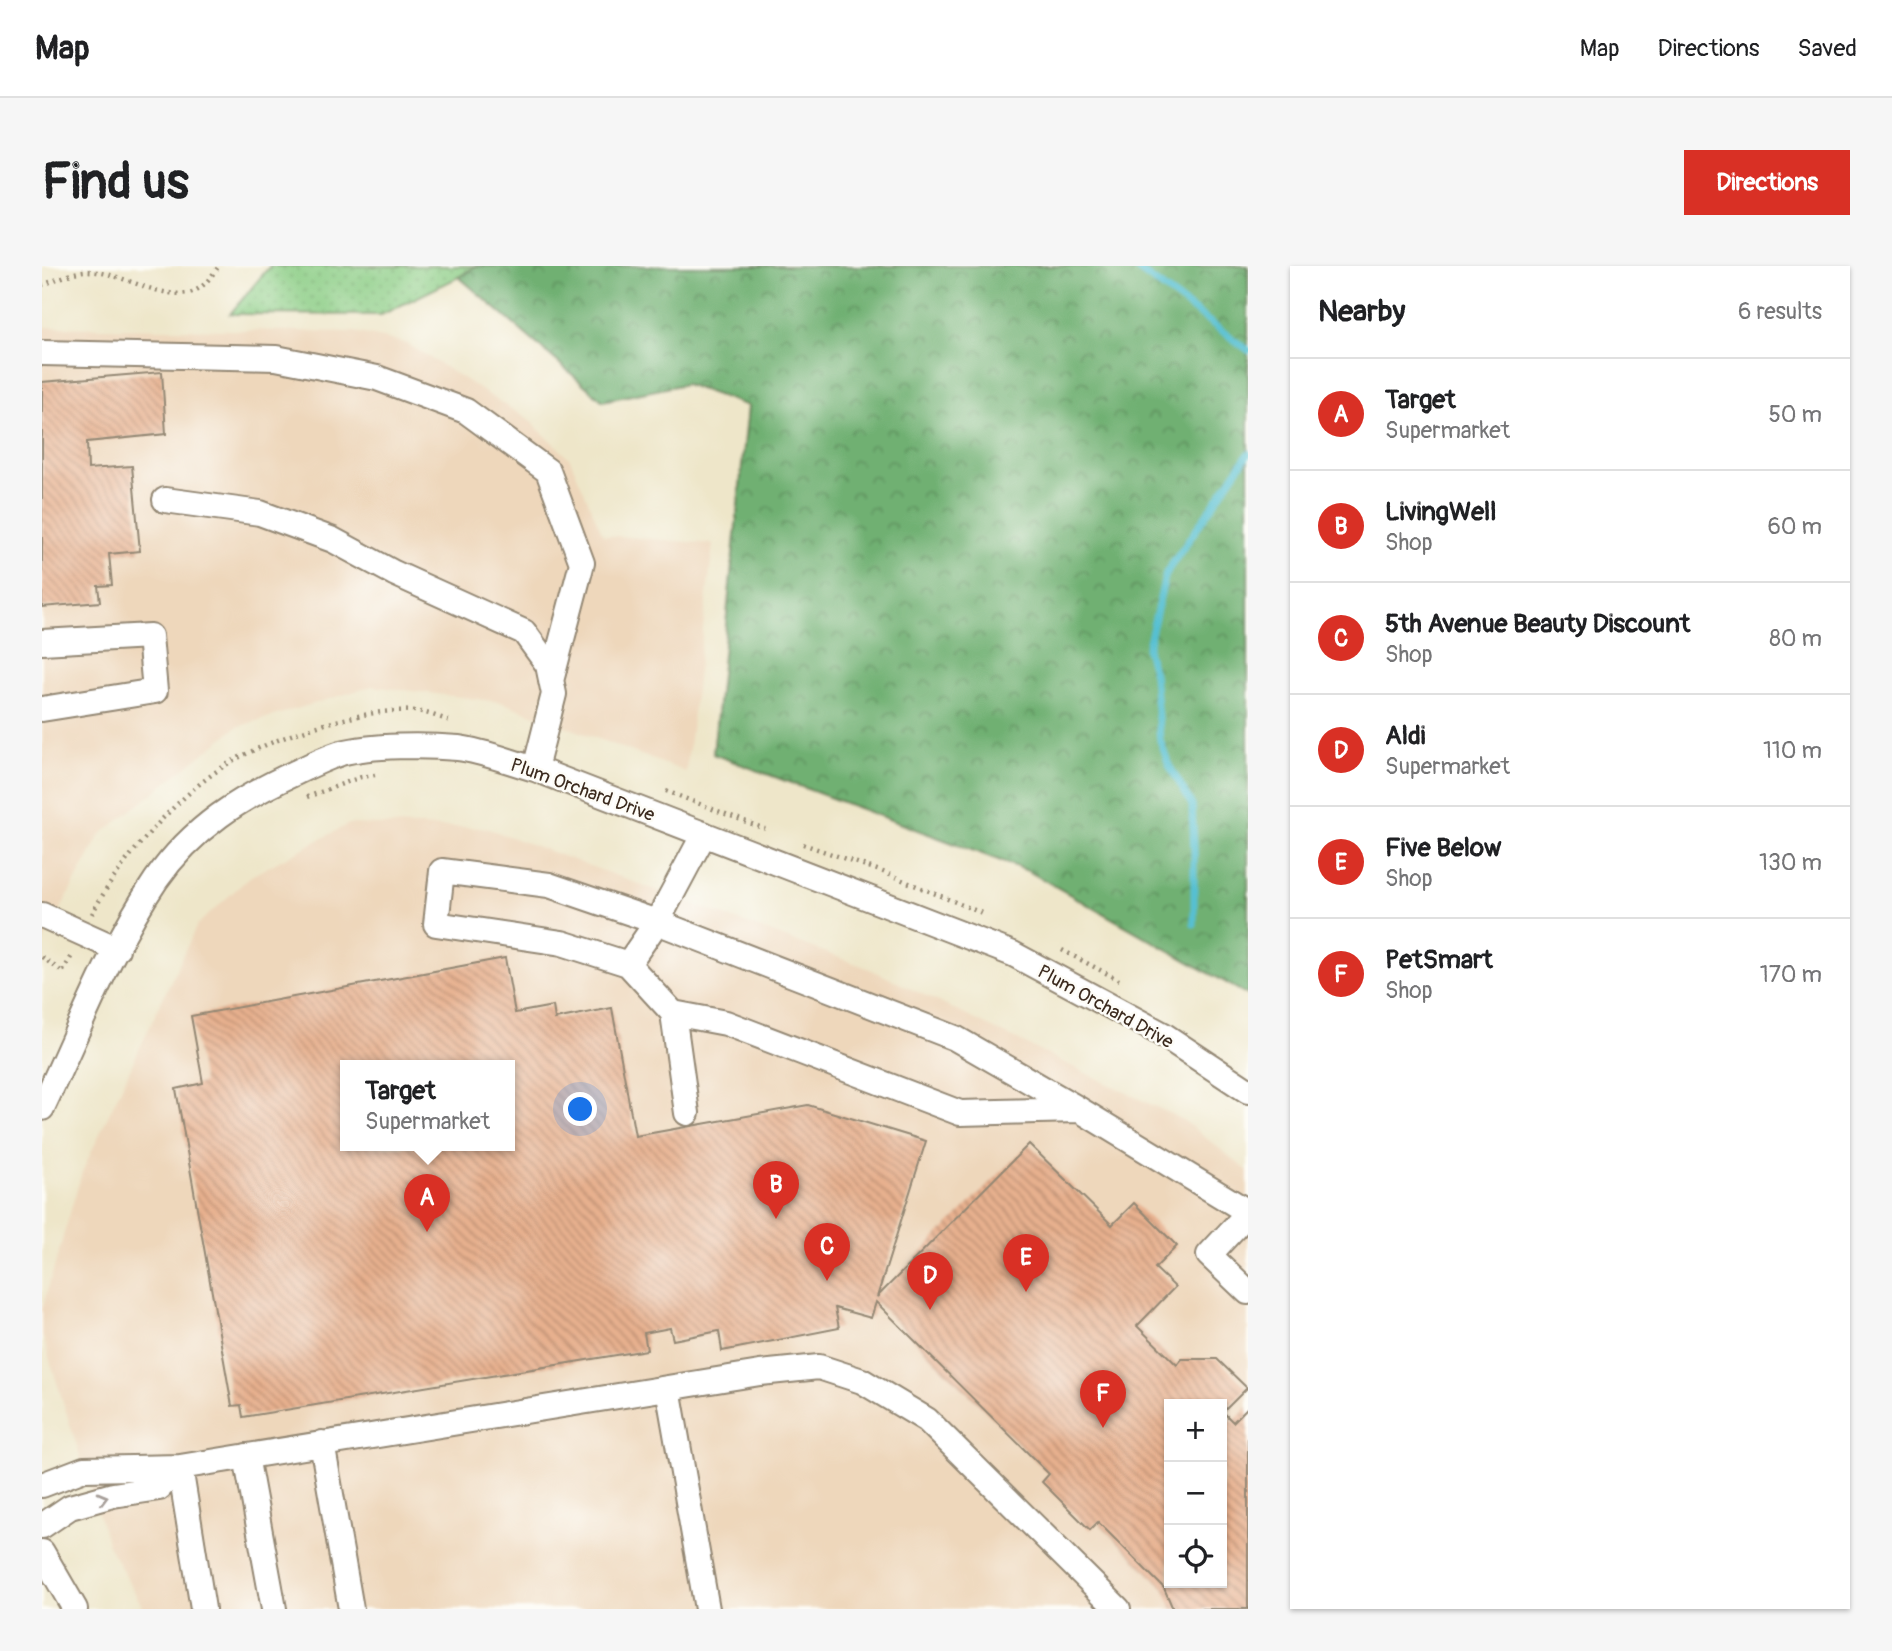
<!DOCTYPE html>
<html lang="en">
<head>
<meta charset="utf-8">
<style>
	:root { --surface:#fff; --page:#f6f6f6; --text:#202124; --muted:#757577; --line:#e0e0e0; --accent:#d93025 }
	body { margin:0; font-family:Pangolin,sans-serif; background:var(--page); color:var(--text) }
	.controls { position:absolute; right:21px; bottom:21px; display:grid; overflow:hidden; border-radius:0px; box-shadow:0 2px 5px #0004 }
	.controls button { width:63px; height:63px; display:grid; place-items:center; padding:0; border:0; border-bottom:2px solid var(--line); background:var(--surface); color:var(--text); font:35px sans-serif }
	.you { position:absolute; left:539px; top:844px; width:24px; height:24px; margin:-18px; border:5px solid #fff; border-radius:50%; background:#1a73e8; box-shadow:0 0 0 10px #1a73e833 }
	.badge { display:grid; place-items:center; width:46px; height:46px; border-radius:50%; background:var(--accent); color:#fff; font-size:23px; font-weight:700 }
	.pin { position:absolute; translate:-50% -58px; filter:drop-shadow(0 2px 4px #0008) }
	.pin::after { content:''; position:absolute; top:37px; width:24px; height:21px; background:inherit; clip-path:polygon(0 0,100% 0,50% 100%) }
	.popup { position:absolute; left:298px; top:794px; width:175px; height:91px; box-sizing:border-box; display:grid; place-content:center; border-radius:0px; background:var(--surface); filter:drop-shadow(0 2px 5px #0005); font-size:23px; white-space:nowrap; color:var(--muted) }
	.popup b { font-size:26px; color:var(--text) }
	.popup::after { content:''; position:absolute; left:50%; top:100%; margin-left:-14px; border:14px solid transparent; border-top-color:var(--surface) }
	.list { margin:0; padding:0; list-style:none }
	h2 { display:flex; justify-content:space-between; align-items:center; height:91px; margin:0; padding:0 28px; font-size:30px }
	h2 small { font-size:23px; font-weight:400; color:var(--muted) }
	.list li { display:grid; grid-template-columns:46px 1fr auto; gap:21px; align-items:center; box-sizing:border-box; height:112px; padding:0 28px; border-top:2px solid var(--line) }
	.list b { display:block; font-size:26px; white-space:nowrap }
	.list p { margin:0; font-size:23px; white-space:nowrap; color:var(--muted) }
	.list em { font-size:23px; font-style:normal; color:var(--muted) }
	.icon { flex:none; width:38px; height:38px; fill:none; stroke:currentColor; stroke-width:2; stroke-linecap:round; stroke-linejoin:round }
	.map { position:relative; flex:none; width:1206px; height:1343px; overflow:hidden; border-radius:0px }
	header { display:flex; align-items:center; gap:42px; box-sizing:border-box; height:98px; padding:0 35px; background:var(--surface); border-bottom:2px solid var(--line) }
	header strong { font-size:33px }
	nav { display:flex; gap:38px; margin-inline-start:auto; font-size:24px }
	.intro { display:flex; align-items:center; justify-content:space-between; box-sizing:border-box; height:168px; padding:0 42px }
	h1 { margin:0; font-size:49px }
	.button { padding:18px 32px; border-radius:0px; background:var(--accent); color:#fff; font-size:24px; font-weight:700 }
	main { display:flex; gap:42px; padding:0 42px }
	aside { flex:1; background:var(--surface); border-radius:0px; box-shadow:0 2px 5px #0004 }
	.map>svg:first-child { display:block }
	.built { fill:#eed7bb; fill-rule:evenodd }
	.grass { fill:url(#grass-dots); stroke:#637c52; stroke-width:2 }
	.forest { fill:url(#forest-crowns); stroke:#566d48; stroke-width:2 }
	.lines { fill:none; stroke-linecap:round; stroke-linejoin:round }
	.stream { stroke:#56c0d2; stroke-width:7 }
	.building { fill:url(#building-back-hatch); fill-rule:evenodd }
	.minor-casing { stroke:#948874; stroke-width:28 }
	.path { stroke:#948874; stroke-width:4.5; stroke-dasharray:2 5; stroke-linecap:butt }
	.minor { stroke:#fff; stroke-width:24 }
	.oneway { stroke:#a79f9a }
	.labels { text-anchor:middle; stroke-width:5; stroke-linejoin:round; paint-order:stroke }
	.street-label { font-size:19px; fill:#3b2a1e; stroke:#fdfcf7 }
</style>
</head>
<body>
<header>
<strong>Map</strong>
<nav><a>Map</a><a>Directions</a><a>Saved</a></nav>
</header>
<div class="intro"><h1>Find us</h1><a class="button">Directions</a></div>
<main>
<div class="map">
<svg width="1206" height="1343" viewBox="0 0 1206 1343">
	<defs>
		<pattern id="grass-dots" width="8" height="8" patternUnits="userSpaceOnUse" patternTransform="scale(1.75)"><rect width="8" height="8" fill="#8bcd85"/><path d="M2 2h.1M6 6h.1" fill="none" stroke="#79b072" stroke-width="1.8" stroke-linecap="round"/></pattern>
		<pattern id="forest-crowns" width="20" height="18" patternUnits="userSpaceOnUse" patternTransform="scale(1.75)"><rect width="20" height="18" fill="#70b072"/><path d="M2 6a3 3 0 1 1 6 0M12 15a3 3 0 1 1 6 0" fill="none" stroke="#5d8f5d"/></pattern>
		<pattern id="building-back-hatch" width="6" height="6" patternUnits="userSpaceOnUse" patternTransform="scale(1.75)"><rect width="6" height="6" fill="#e7b08e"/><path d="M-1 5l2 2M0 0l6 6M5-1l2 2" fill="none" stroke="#bc8f73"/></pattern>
	</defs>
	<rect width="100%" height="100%" fill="#fdfcf7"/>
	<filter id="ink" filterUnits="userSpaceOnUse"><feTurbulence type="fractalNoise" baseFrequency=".0143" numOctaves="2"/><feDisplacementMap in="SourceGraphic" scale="14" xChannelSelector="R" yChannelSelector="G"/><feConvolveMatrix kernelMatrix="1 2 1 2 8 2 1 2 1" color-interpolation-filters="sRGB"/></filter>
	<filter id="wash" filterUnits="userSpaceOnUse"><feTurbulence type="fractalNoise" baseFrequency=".00686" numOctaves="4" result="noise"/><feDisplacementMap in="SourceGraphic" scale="28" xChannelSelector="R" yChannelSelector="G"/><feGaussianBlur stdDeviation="1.57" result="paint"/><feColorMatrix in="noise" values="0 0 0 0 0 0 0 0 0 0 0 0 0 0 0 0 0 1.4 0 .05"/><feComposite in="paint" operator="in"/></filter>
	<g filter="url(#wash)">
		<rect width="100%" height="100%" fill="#eee6c9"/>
		<path class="built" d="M0,61L313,66L364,77L487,154L528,193L561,269L671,278L644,506L459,436L330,420L195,461L58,569L0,678Z
			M307,558L444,562L828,703L1141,854L1206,905V1343H102L66,1279L0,1069V1043L40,906L155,659L209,610ZM303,800H467V880H303ZM1127,1138H1180V1317H1127Z"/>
		<path class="grass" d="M228,0H434L417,11L339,49L188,48Z"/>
		<path class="forest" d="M434,0H1206V729L986,605L671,488L706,140L643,118L561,135L417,11Z"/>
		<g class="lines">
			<path class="stream" d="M1091,0L1206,84
				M1152,658V584L1150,539L1127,499L1118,474L1112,408L1105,384L1124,307L1206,188"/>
		</g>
		<g id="blocks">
			<path class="building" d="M120,106L124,168L45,176L46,203L90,200L98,285L67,288L70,319L56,320L58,336L0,341V116Z
				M463,692L473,747L511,740L513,753L570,742L593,870L766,839L884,875L835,1031L987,878L1070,959L1092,937L1135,980L1113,1002L1133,1021L1095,1060L1135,1099L1140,1093H1175L1205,1122L1181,1146L1191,1156L1206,1141V1343H1131L1122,1322L1056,1256L1048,1264L1000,1216L1007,1208L834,1036L829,1052L793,1042L797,1062L680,1085L677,1065L631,1074L628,1062L602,1067L605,1084L201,1151L199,1139L190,1140L134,823L161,817L149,750ZM303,800H467V880H303ZM1127,1138H1180V1317H1127Z"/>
		</g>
	</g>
	<g filter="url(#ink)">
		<use href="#blocks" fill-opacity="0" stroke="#948874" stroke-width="2"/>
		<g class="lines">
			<g class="minor-casing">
				<path id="minor" d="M0,87L234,92L335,112L424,145L506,205L540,297L509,415
					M123,234L218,247L291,274L352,307L482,366L506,399L512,428L493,503
					M0,376L108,370L113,425L0,443
					M662,568L615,656L586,698L520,677L394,658L400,605L507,619L615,656L913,772L1038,844L1206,946
					M0,649L75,683
					M586,698L631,747L645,847
					M631,747L684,757L918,847L1036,844
					M0,842C36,767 67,683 114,614C151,561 198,532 255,506C269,499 284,492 299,487C330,479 384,479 416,482C441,485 468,496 493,503L971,688L1120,768L1206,825
					M1206,947L1167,989L1206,1026
					M626,1122L665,1343
					M280,1177L309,1343
					M204,1190L232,1343
					M138,1201L161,1343
					M0,1219L42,1203L138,1201L718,1107L777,1101L820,1115L885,1154L1076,1343
					M0,1260L28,1241L71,1229L117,1222L138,1201
					M0,1286L33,1343"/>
			</g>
			<path class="path" d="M0,19C12,15 34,4 46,5C79,6 119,35 150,26C162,22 170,9 177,0
				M624,525L723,563
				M265,531L319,511L333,509
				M761,578L841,606L942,648
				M50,648C77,595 141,522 194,493C225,477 260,464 294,455C319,449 347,443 373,445C385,446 398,452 409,455
				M1020,684L1077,714
				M0,691L19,705
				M21,705L31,688"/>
			<use href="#minor" class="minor"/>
		</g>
		<defs><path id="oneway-chevron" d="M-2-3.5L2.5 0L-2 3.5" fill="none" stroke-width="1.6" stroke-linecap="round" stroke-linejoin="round" transform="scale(1.75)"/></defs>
		<use class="oneway" href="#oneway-chevron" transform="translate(61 1232) rotate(-15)"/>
	</g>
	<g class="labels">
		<g class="street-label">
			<text transform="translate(541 523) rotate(20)" y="7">Plum Orchard Drive</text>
			<text transform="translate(1064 740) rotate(29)" y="7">Plum Orchard Drive</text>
		</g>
	</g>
</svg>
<div class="controls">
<button>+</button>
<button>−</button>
<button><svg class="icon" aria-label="locate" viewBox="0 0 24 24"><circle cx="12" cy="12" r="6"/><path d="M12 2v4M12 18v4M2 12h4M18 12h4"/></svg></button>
</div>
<div class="you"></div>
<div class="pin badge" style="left:385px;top:966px">A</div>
<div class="popup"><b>Target</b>Supermarket</div>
<div class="pin badge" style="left:734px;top:953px">B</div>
<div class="pin badge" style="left:785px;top:1015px">C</div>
<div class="pin badge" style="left:888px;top:1044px">D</div>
<div class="pin badge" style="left:984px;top:1026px">E</div>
<div class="pin badge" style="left:1061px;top:1162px">F</div>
</div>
<aside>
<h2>Nearby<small>6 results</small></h2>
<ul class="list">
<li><span class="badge">A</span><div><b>Target</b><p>Supermarket</p></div><em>50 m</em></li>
<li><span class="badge">B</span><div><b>LivingWell</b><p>Shop</p></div><em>60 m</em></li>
<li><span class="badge">C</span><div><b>5th Avenue Beauty Discount</b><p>Shop</p></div><em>80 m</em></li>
<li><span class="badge">D</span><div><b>Aldi</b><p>Supermarket</p></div><em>110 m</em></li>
<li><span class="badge">E</span><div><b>Five Below</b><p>Shop</p></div><em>130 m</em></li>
<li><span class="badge">F</span><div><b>PetSmart</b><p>Shop</p></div><em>170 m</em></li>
</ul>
</aside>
</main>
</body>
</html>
